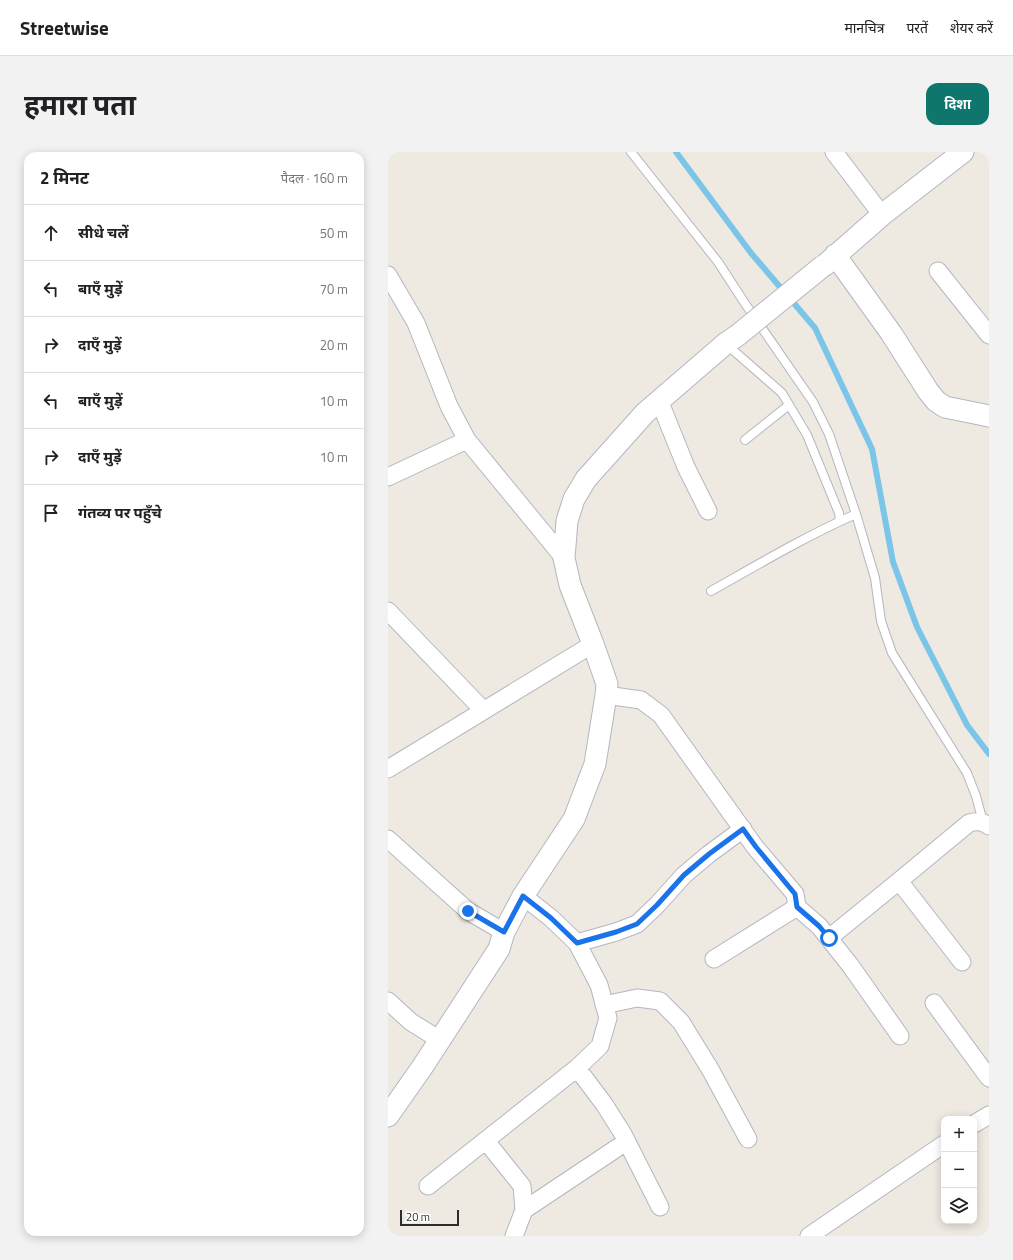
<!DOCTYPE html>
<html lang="hi">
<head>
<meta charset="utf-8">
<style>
	:root { --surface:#fff; --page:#f2f2f2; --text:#202124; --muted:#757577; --line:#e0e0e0; --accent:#0f766e }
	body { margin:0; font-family:"Titillium Web","Noto Sans Devanagari",sans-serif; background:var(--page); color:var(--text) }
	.controls { position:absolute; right:12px; bottom:12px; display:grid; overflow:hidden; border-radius:8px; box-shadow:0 2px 10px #0003 }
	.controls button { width:36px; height:36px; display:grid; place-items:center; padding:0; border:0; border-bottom:1px solid var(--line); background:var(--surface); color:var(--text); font:20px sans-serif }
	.scale { position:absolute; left:12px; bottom:10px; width:59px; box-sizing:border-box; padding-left:4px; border:2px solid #2d2d2d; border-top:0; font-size:11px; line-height:14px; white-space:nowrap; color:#2d2d2d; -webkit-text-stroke:3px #fff; paint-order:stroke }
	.stop { position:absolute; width:12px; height:12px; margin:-9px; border:3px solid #1a73e8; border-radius:50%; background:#fff }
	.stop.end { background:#1a73e8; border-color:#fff; box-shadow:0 1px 4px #0008 }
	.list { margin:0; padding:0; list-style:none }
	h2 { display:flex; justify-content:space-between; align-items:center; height:52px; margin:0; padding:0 16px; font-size:17px }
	h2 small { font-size:13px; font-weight:400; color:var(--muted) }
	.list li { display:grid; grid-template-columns:26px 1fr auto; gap:12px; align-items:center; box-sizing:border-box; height:56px; padding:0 16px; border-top:1px solid var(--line) }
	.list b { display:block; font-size:15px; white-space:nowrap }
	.list em { font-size:13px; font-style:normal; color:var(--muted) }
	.icon { flex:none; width:22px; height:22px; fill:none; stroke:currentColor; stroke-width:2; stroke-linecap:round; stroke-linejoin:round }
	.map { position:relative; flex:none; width:601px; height:1084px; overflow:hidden; border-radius:12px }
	header { display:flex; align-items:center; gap:24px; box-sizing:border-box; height:56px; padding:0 20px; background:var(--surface); border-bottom:1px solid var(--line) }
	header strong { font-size:19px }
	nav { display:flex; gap:22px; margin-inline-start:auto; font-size:14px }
	.intro { display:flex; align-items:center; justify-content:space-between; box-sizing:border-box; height:96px; padding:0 24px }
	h1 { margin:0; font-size:28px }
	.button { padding:10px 18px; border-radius:12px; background:var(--accent); color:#fff; font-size:14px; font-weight:700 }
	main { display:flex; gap:24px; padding:0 24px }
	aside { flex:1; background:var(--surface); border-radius:12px; box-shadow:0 2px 10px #0003 }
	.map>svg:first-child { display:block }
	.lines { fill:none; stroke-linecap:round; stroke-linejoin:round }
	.stream { stroke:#7bc5e9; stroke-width:6 }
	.service-casing { stroke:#b4b6c0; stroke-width:10 }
	.minor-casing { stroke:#b4b6c0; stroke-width:19 }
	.tertiary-casing { stroke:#b4b6c0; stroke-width:23 }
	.service { stroke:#fff; stroke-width:8 }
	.minor { stroke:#fff; stroke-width:17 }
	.tertiary { stroke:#fff; stroke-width:21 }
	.tertiary-bridge-casing { stroke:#b4b6c0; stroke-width:23; stroke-linecap:butt }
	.tertiary-bridge { stroke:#fff; stroke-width:21 }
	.route { stroke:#1a73e8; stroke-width:5 }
</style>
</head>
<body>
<header>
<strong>Streetwise</strong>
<nav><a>मानचित्र</a><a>परतें</a><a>शेयर करें</a></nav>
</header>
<div class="intro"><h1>हमारा पता</h1><a class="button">दिशा</a></div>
<main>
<aside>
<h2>2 मिनट<small>पैदल · 160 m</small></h2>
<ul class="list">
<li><svg class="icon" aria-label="ahead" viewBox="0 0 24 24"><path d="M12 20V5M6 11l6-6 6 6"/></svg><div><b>सीधे चलें</b></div><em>50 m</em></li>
<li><svg class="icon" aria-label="left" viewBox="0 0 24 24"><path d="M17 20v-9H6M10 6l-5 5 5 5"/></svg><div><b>बाएँ मुड़ें</b></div><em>70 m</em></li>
<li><svg class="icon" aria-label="right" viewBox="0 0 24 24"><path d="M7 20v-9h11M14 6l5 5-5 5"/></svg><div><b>दाएँ मुड़ें</b></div><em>20 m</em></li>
<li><svg class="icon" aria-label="left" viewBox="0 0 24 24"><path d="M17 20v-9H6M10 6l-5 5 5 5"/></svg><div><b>बाएँ मुड़ें</b></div><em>10 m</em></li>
<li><svg class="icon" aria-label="right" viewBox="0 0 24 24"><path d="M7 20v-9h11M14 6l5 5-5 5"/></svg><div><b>दाएँ मुड़ें</b></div><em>10 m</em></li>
<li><svg class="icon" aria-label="arrive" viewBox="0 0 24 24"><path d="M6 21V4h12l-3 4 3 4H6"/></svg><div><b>गंतव्य पर पहुँचे</b></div></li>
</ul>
</aside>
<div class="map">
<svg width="601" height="1084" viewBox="0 0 601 1084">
	<rect width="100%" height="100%" fill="#eee9e1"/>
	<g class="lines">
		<path class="stream" d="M288,0L363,101L427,176L484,297L505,410L529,475L579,573L601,602"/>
		<g class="service-casing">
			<path id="service" d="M243,0L330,110L358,153L425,250L441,282L468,362L487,426L493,469L504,501L579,621L588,644L595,670
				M338,192L394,241L419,283L451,361L452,369
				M357,288L401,253
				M323,439C371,412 418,384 468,362"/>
		</g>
		<g class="minor-casing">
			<path id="minor" d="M446,0L494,63
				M550,119L601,183
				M0,123L28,171L61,254L79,288
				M271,248L298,315L320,359
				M0,325L79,288L176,406
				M0,459L95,558
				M218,543L253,548L273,563L367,695L407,742L409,755L326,807
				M0,617L205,492
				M0,687L80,759L116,780
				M511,729L581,671C589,669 594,669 601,674
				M409,755L431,774L462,813L512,884
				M441,786L511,729L574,810
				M189,791L228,780L249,772L269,753L296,723L321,702L355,677
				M0,849L23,870L52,888
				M546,851L601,926
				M216,853L249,846L272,849L293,870L322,917L360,987
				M189,916L216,952L235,982L272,1055
				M586,972L601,963
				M98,989L134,1034L136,1058L126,1084
				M40,1034L189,916L212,894L220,866L211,833L189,791L163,766L135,744
				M136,1058L238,990
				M421,1084L556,992"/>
		</g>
		<g class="tertiary-casing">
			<path id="tertiary" d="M447,103L503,181L540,239L548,249L557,255L601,264
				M437,113L494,63L575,0
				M0,964L35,914L111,797L116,780L135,744L186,667L207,612L218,543L219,532L205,492L182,433L176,406L179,369L186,347L198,327L257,261L337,192L350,183"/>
		</g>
		<use href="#service" class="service"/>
		<use href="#minor" class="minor"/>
		<use href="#tertiary" class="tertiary"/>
		<g class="tertiary-bridge-casing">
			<path id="tertiary-bridge" d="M350,183L435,114"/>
		</g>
		<use href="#tertiary-bridge" class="tertiary-bridge"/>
	</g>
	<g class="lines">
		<path class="route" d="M80,759L116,780L135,744L163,766L189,791L228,780L249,772L269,753L296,723L321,702L355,677L368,695L407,742L409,755L431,774L441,786"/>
	</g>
</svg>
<div class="controls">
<button>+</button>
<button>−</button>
<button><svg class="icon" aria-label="layers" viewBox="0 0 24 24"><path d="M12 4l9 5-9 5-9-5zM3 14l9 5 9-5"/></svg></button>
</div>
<div class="scale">20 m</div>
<div class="stop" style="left:441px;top:786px"></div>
<div class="stop end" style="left:80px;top:759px"></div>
</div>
</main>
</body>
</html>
